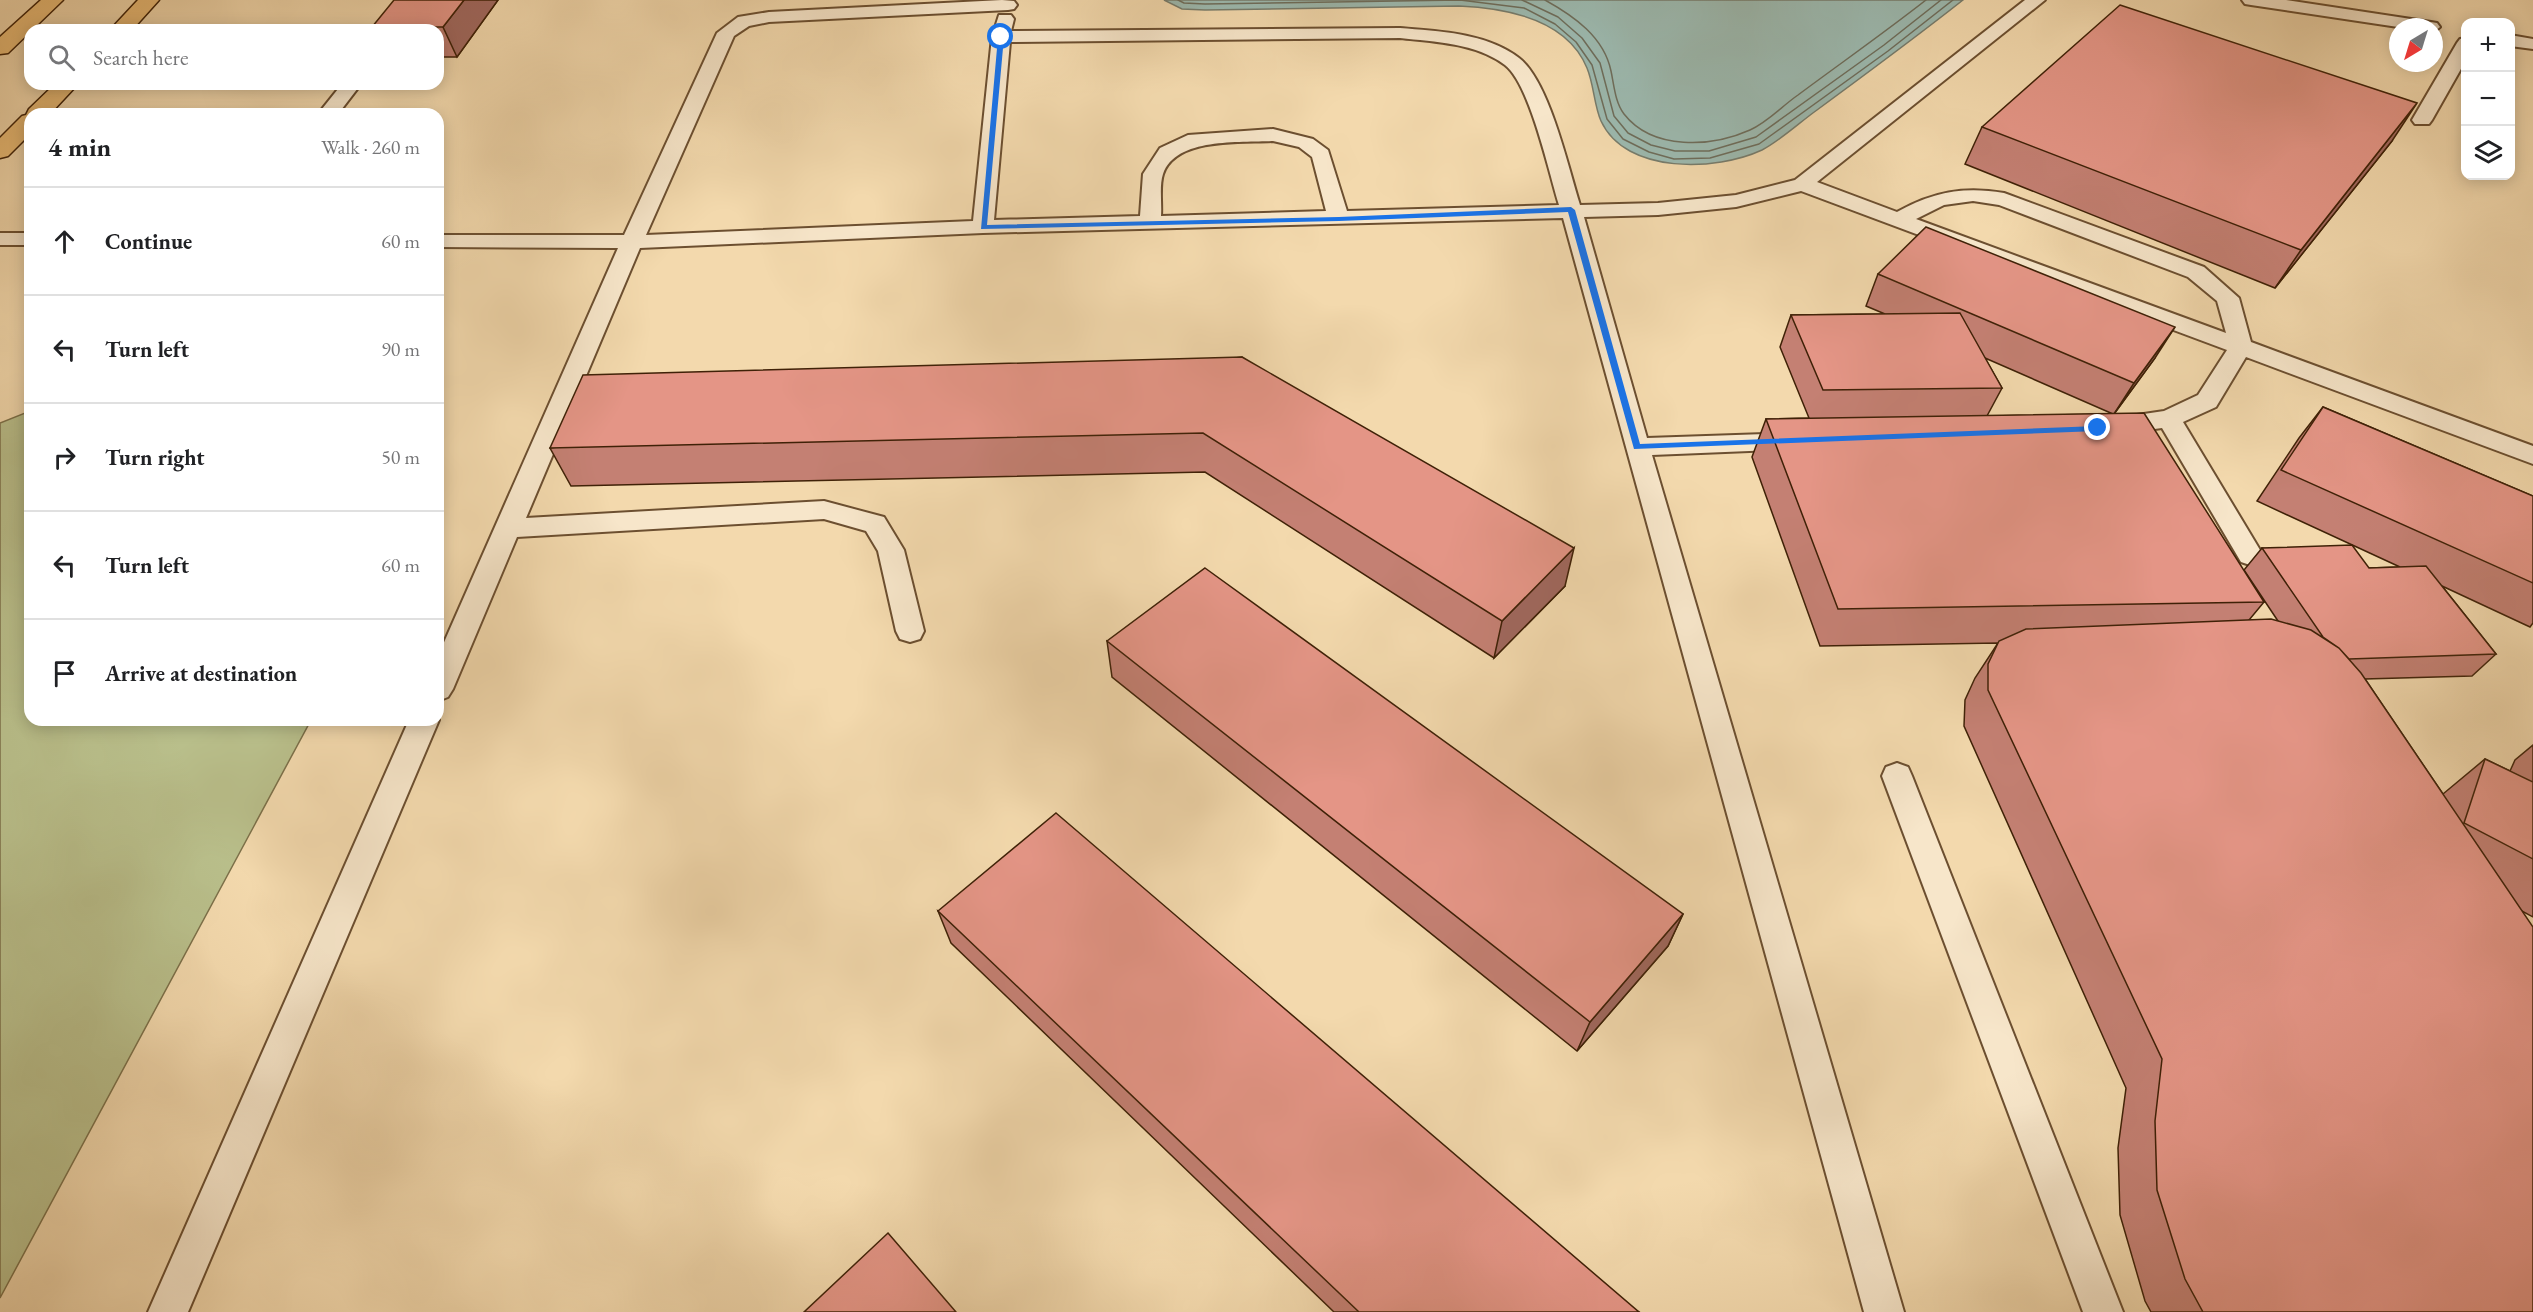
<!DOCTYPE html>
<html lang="en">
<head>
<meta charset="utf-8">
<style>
	:root { --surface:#fff; --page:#f2f2f2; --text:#202124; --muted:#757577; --line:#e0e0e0 }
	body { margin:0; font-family:"EB Garamond",serif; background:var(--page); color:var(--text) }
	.controls { position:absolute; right:18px; top:18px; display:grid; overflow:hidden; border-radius:12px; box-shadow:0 3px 15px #0003 }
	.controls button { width:54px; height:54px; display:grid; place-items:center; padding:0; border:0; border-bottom:2px solid var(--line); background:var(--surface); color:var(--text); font:30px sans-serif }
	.compass { position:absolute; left:2389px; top:18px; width:54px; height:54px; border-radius:50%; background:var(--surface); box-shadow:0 3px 15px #0003; rotate:218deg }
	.stop { position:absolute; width:18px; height:18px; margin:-14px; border:4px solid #1a73e8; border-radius:50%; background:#fff }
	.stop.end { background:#1a73e8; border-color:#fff; box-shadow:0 2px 6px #0008 }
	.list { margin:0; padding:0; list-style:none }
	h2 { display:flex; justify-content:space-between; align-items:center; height:78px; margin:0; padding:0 24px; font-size:26px }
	h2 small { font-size:20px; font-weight:400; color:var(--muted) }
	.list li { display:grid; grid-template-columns:39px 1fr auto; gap:18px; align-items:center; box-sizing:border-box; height:108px; padding:0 24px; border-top:2px solid var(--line) }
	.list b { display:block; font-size:22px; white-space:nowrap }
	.list em { font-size:20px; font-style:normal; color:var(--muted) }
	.icon { flex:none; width:33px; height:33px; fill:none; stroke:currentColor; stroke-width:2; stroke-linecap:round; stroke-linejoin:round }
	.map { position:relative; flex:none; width:2533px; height:1312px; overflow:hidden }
	.search { position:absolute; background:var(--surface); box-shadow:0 3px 15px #0003; left:24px; top:24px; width:420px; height:66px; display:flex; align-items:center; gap:15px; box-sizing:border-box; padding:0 21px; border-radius:18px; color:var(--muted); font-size:22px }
	.panel { position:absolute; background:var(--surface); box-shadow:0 3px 15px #0003; left:24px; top:108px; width:420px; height:618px; border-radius:18px }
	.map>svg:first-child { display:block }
	.green { fill:#b9bf8b; stroke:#7c7049; stroke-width:1.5 }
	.water { fill:#9cb9af; stroke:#777c6c; stroke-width:1.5 }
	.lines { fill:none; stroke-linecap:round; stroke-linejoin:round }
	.shore { stroke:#6e6d5b; stroke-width:1.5 }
	.lane-casing { stroke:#6c4f30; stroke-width:4 }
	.highway-casing { stroke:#3f2107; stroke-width:3 }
	.lane { fill:#f7e6ca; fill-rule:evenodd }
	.highway { fill:#eabc76; fill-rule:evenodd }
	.wall { fill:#c48073; stroke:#3f2107; stroke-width:1.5; fill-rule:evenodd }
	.shaded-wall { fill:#a0685e; stroke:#3f2107; stroke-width:1.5 }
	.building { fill:#e49586; stroke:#3f2107; stroke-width:1.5 }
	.route { fill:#1a73e8 }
</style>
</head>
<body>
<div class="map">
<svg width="2533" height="1312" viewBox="0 0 2533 1312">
	<rect width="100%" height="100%" fill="#f3d9ad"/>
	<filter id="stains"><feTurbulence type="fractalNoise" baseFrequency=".00333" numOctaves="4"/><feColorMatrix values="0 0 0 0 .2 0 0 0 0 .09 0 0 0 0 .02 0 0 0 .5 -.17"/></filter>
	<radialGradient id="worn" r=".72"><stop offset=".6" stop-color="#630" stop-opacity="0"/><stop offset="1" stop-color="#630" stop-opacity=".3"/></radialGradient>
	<path class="green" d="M30,411V720H311L0,1298V423Z"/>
	<path class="water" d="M1164,0H1963C1915,38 1866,74 1817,110C1800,122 1781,140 1762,150C1717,171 1626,175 1601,121C1594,105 1594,85 1587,68C1567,19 1506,8 1459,6L1205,10L1182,9Z"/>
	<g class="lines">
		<path class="shore" d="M1178,0L1184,3L1205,4L1460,0L1524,8L1555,24L1576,42L1592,65L1607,119L1623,139L1649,152L1674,159L1710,158L1759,144L1888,51L1953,0
			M1522,0L1558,17L1582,38L1600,63L1614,116L1628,133L1651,145L1675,151H1709L1756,137L1884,45L1941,0
			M1545,0C1574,16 1604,37 1611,71C1614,85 1615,102 1624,114C1653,151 1712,147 1750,130C1768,122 1782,106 1798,95C1841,63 1884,33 1926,0"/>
		<g class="lane-casing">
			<path id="lane" d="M1002,0L1014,1L1017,5L1014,9L1008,10L769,22L749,26L734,36L646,235L973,221L992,37L999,15H1011L1014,19L1011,31L1400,28C1438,31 1487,33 1519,58C1549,81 1568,167 1580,205L1658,203L1736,195L1795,180L2025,0H2045L1817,182L1897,212C1932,192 1964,186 2004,193L2204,267L2239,298L2251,342L2533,446V464L2246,357L2216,407L2183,422L2263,555L2259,562L2250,565L2241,562L2162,428L2110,435L2101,433L2098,427L2101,421L2110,419L2164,411L2198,395L2227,350L1801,191L1736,207L1658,215L1584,217L1647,438L1797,433L1806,435L1809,441L1806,447L1797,449L1652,455L1904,1312H1864L1563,218L983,233L640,248L526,518L824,501L884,517L904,550L924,631L920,639L910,642L900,639L896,631L878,551L866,531L824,519L517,537L453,689L448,697L438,701V656L618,248L438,247V235H624L717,33L738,17L769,12ZM1400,38C1435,42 1476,43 1505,65C1530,84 1549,173 1559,205L1347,211L1328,150L1313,139L1273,129L1188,135L1160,148L1143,174L1140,216L994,220L1010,42ZM1273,141L1299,147L1312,157L1326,211L1161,216C1162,203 1159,186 1163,174C1176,137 1241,143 1273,141ZM1973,201L1999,205L2188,277L2217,301L2226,333L1916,219L1944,205Z
				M2242,0H2286L2431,22L2437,23L2440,27L2434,32V27H2398L2251,5L2245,4Z
				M2510,35L2533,39V49L2510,46Z
				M2466,38V60L2432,120L2429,124H2415L2412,120L2457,43L2460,39Z
				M342,84H361L338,114H318Z
				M0,233H30V245H0Z
				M438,718L439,720L188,1312H148L409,720Z
				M1897,763L1908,767L1912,776L2123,1312H2083L1882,776L1886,767Z"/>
		</g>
		<g class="highway-casing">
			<path id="highway" d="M41,0H63L8,53L0,54V37Z
				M138,0H159L132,30H110Z
				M55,84H78L50,114H30V134L8,156L0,158V138L22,116L26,115L29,109Z"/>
		</g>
		<use href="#lane" class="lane"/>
		<use href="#highway" class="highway"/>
	</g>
	<path class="wall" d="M498,0L457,57H438V30H374L372,27Z
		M1982,127L2392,141L2275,288L1965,164Z
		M1878,274L2155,358L2114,414L2264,602L2249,620L2278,621L2244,570L2262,548L2369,568L2400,567L2257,501L2299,438L2323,407L2533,496V623L2530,627L2442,586L2496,654L2472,676L2365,679L2443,794L2485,759L2510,771L2515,760L2533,745V917L2522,911L2533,1312H2151L2145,1301L2120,1215L2118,1148L2126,1088L1964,726L1965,700L1975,678L1998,643L1820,646L1752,457L1766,419L1809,418L1780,347L1791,315L1885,314L1866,306ZM1985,358L2113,414L1987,416L2002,388Z
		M1242,357L1565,586L1494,658L1205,472L571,486L550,448Z
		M1107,641L1683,914L1668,946L1577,1051L1112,677Z
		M938,911L1639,1312H1334L951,943Z"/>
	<path class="shaded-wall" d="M464,0H498L457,57L443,27Z
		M2417,103L2392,141L2275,288L2301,250Z
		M2175,327L2155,358L2114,414L2134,383Z
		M1574,548L1565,586L1494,658L1502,621Z
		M1683,914L1668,946L1577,1051L1590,1022Z"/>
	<path class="building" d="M394,0H464L443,27H372Z
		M2120,5L2417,103L2301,250L1982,127Z
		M1926,227L2175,327L2134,383L1878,274Z
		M1960,313L2002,388L1823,390L1791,315Z
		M1242,357L1574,548L1502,621L1203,433L550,448L583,375Z
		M2323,407L2533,496V583L2281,470Z
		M2144,413L2264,602L1838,609L1766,419Z
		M2352,545L2369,568L2426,566L2496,654L2349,659L2339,648L2323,637L2262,548Z
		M1205,568L1683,914L1590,1022L1107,641Z
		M2271,619L2311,630L2339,648L2361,673L2533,927V1312H2203L2185,1279L2157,1190L2155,1121L2162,1059L1988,690V664L1999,641L2026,629Z
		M2485,759L2533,782V859L2464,823Z
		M1056,813L1639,1312H1359L938,911Z
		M888,1233L956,1312H804Z"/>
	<path class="route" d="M1001,35L1004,37L987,225L1339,217L1571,207L1575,210L1640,444L2098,426L2102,428L2098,431L1634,449L1568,212L1339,221L981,229L998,37Z"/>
	<rect width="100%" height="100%" filter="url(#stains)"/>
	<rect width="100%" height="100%" fill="url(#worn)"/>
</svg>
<div class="controls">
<button>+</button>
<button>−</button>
<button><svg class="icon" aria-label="layers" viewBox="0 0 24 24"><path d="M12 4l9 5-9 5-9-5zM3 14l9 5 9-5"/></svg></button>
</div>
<svg class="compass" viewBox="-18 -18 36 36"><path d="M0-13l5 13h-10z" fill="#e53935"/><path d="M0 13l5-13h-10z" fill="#757577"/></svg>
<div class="stop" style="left:1001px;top:37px"></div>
<div class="stop end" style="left:2098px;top:428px"></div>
<div class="search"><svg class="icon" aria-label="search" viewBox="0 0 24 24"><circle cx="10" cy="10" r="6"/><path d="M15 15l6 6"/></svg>Search here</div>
<section class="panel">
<h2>4 min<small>Walk · 260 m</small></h2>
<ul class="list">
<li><svg class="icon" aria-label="ahead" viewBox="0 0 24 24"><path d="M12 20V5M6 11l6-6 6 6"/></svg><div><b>Continue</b></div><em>60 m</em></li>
<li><svg class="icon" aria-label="left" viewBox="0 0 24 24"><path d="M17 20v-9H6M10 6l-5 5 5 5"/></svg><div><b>Turn left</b></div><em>90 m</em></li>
<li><svg class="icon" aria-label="right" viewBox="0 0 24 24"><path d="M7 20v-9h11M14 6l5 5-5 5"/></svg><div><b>Turn right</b></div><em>50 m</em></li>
<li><svg class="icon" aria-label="left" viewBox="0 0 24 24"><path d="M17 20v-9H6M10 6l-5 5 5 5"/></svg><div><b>Turn left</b></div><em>60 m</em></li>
<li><svg class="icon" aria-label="arrive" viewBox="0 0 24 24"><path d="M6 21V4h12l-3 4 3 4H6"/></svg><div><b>Arrive at destination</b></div></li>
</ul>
</section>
</div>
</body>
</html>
